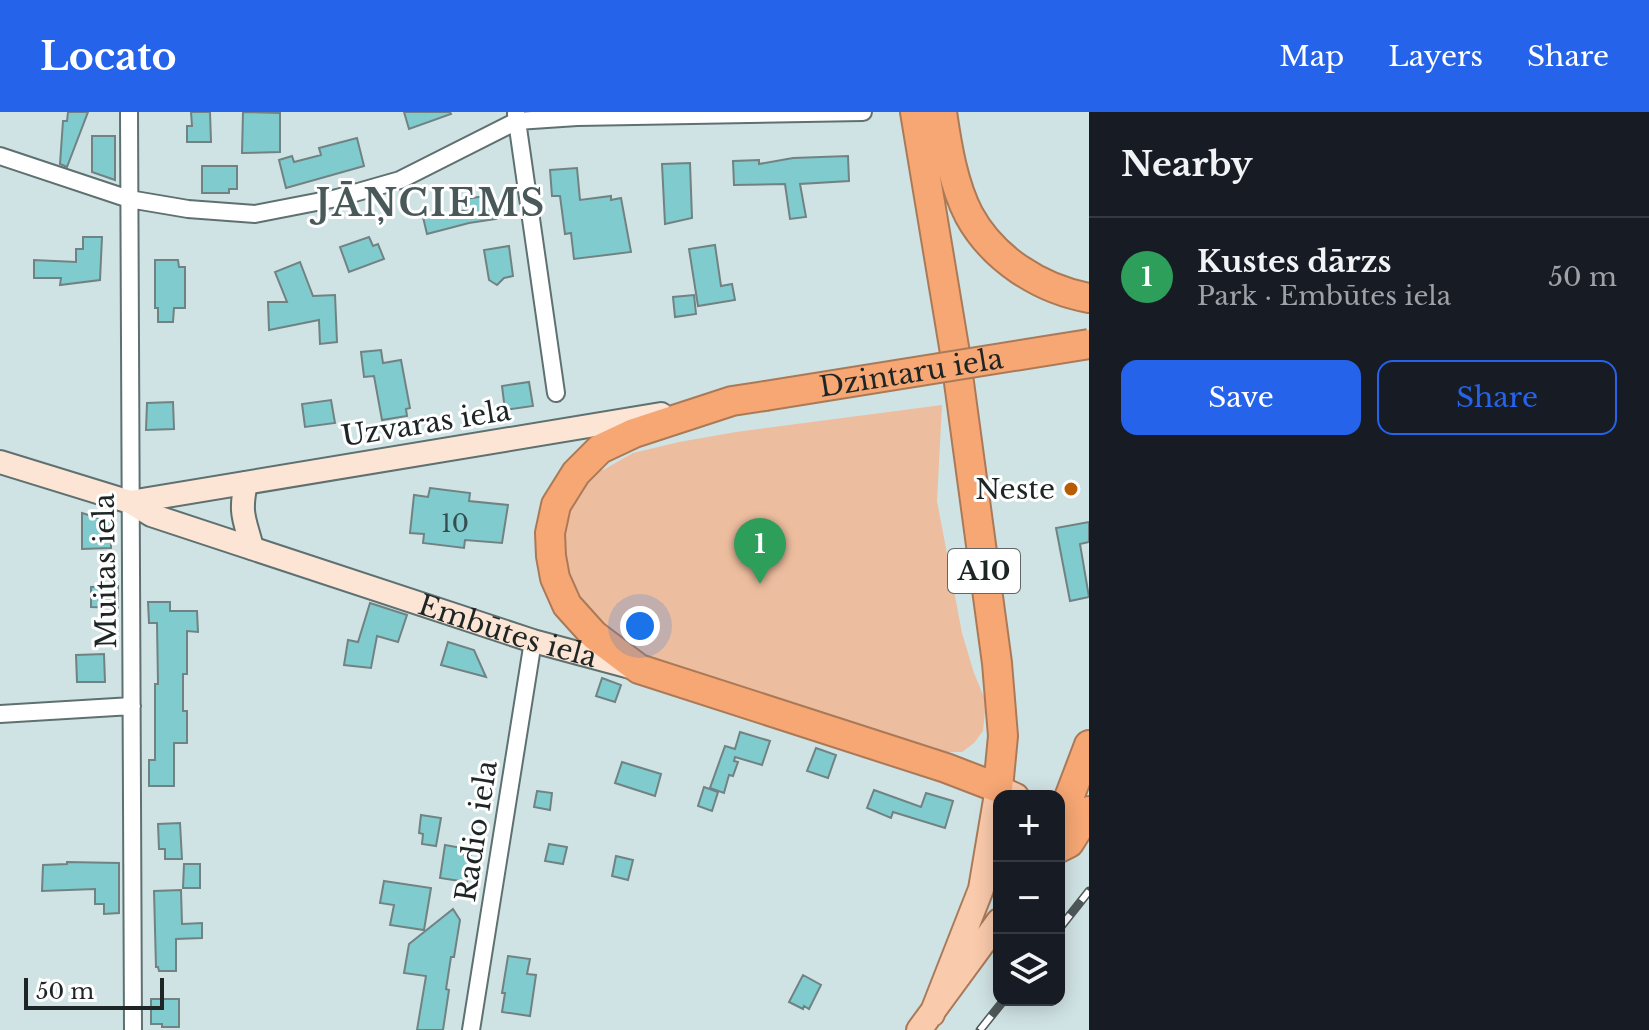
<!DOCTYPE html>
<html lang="en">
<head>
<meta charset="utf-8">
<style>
	:root { --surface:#171b24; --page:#20242c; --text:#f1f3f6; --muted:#9ea1a6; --line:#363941; --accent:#2563eb }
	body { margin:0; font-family:"Libre Baskerville",serif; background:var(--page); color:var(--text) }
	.controls { position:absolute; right:24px; bottom:24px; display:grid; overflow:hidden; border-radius:16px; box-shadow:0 4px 20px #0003 }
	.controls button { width:72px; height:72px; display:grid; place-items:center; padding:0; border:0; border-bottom:2px solid var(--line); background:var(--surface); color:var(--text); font:40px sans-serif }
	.scale { position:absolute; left:24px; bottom:20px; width:140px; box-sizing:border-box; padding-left:8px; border:4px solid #1e2525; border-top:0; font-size:22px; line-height:28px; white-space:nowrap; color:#1e2525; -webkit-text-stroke:6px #fff; paint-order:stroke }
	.you { position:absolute; left:640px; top:514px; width:28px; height:28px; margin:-20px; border:6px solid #fff; border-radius:50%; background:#1a73e8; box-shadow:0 0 0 12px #1a73e833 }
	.badge { display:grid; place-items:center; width:52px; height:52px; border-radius:50%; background:var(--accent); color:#fff; font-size:26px; font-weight:700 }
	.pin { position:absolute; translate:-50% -66px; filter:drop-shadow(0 2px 4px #0008) }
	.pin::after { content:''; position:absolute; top:42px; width:28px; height:24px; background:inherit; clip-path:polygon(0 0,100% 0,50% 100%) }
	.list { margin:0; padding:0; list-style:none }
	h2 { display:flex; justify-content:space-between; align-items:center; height:104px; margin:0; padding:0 32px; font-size:34px }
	h2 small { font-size:26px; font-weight:400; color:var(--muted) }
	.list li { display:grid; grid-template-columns:52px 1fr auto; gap:24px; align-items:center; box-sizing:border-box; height:120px; padding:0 32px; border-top:2px solid var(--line) }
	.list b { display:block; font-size:30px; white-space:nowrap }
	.list p { margin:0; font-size:26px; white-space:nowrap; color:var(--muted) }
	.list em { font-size:26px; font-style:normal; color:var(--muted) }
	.actions { display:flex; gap:16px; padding:24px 32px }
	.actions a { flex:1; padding:18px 0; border:2px solid var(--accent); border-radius:16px; text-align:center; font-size:28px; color:var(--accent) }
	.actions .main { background:var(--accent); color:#fff }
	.icon { flex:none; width:44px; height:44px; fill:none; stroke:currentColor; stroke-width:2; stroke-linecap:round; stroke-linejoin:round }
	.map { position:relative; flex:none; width:1089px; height:918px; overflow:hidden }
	header { display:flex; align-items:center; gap:48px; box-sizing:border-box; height:112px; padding:0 40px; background:var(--accent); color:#fff }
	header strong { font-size:38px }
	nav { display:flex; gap:44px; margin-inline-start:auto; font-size:28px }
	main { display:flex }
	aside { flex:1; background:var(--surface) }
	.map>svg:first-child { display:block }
	.green { fill:#edbd9f }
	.building { fill:#80cbcd; stroke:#718283; stroke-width:2 }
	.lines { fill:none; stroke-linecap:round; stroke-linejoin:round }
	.street-casing { stroke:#5f7070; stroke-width:20 }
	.secondary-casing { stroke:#5f7070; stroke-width:26 }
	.primary-casing { stroke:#aa7a58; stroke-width:28 }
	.highway-casing { stroke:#aa7a58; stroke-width:32 }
	.street { stroke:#fff; stroke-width:16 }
	.secondary { stroke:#fce5d5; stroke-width:22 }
	.primary { stroke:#facaac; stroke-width:24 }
	.highway { stroke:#f6a774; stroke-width:28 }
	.rail-casing { stroke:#4e5859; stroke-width:9 }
	.rail { stroke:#fff; stroke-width:6; stroke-dasharray:18; stroke-linecap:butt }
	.highway-bridge-casing { stroke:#aa7a58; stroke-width:32; stroke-linecap:butt }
	.highway-bridge { stroke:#f6a774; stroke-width:28 }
	.poi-dot { fill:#b85c04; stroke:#fff; stroke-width:3 }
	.labels { text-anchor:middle; stroke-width:6; stroke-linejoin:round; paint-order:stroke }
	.number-label { font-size:24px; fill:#364e4f }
	.shield { fill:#fff; stroke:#626666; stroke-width:2 }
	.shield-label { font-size:26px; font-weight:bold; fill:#1e2525 }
	.street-label { font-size:28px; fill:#1e2525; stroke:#fff }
	.poi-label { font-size:28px; fill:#1e2525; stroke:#fff; text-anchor:end }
	.district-label { font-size:36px; font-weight:bold; letter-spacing:2px; fill:#49595a; stroke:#fff }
</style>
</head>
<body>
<header>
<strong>Locato</strong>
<nav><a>Map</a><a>Layers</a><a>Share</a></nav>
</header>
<main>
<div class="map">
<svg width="1089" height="918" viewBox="0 0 1089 918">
	<rect width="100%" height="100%" fill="#d0e3e4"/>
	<path class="green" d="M942,293L937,389L962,521L974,561L986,590L983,619L974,631L962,640H943L858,616L637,542L584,501L561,444L568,394L593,357L603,358L633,341L679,330L736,320Z"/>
	<path class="building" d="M68,0H88L67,55L60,52L63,9H67Z
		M191,0H210L211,30H187V14H192Z
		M243,0L280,1V40L242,41Z
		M404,0H450L451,2L409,17Z
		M92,24H115V68L92,60Z
		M357,26L364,54L286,76L279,48L292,44L294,50L321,43L319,36Z
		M848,44L849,69L800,72L806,105L790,107L785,72L734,73L733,49L759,48V52L793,46Z
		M690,51L692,106L665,112L662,52Z
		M202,54H237V77H229V81H202Z
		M577,56L580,88L611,84V88L621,86L631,140L574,147L571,121L565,122L560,84H552L550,58Z
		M492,83L496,107L469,111L427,122L423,105L467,98L465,87Z
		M83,125H102L100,168L60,173L61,166H34V148L76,150V137H83Z
		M369,125L373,134L378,132L384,147L349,160L340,135Z
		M715,133L721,174L732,172L735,188L698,194L689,137Z
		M509,134L513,164L504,166L497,173L489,168L484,138Z
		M155,148H178L179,155H185V196H174L173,210H158V196H155Z
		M300,150L313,184L335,183L337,230L320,232L319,208L269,218L268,190H287L275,160Z
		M694,183L696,202L675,205L673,185Z
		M381,238L383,251L401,248L410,296L406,297L407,304L382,308L374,264L364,265L361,240Z
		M529,270L533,294L505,298L502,274Z
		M331,288L335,311L305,315L302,292Z
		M173,290L174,317L146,318L147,291Z
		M430,376L470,381L469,389L508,393L502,431L465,428L464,436L423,431L424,422L410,421L414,383L428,385Z
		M82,401L111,410V436L82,437Z
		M1089,410V430L1080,432L1089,485L1070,489L1056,416Z
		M118,474V496L91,495V475Z
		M148,490H170V499H197L198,520L187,519V562H183V599H187V631H174V674H149V648H155V572H158L157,511H149Z
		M370,491L407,503L398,530L377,524L371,556L344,553L348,528L358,530Z
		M448,530L474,538L486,565L441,553Z
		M104,542L105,570H77L76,543Z
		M602,566L621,573L615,590L596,584Z
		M740,620L770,629L762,653L735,645L734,649L738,650L733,664L729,663L724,681L710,676L725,634L735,637Z
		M816,636L836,643L828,666L807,659Z
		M622,650L661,662L655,684L615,671Z
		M704,675L718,680L712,699L698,694Z
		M874,678L921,695L926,681L953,689L945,716L893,700L891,706L867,696Z
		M537,679L552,681L550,698L534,695Z
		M421,703L441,706L436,734L422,732L423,722L419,721Z
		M180,711L182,747H165V737H159L158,712Z
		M549,732L567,735L563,752L545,749Z
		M445,733L462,736L461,742L471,744L467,770L440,766Z
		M616,744L633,748L628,768L612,764Z
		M67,750L119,751V801L104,802V792H95V777L42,779L43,753L67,752Z
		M184,752H200V776H183Z
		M384,769L431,776L424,818L390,813L394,793L380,791Z
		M181,778L182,812L202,811V826L176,827V859H159L158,855H156L154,779Z
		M453,797L460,808L454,845H451L446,877L449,878L443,918H417L426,864L404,861L409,832Z
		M508,844L530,847L527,862L536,863L530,904L502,900L505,881H502Z
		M803,863L821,873L809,897L804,894L803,897L789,890Z
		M151,887H179V915H162V912H151Z"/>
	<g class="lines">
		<g class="street-casing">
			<path id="street" d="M129,0L133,918
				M516,2L556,281
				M0,44L129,87L188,97L255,102L337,86L400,68L517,9L577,5L863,0
				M0,602L132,594
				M471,918L533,529"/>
		</g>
		<g class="secondary-casing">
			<g id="secondary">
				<path id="s1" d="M0,350L130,390L151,403L533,529L630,555"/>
				<path d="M246,371C239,403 245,407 252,436"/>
				<path d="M130,390L661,302"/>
			</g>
		</g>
		<g class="primary-casing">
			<path id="primary" d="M932,902L981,777L998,676L1016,684
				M919,918L999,809"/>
		</g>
		<g class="highway-casing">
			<path id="highway" d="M942,0C947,34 953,72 969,103C993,147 1040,177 1089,186
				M765,284L732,289L634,321L600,337L576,361L556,393L550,421L551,444L555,466L567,493L594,523L639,557L946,656L998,676L1003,624L997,551L955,241L915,0
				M1059,712L1089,633
				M1059,736L1069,731L1089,699"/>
		</g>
		<use href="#street" class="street"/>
		<use href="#secondary" class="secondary"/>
		<use href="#primary" class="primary"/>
		<use href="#highway" class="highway"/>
		<g class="rail-casing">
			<path id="rail" d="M1059,817L1089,779
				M980,918L1004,888"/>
		</g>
		<use href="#rail" class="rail"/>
		<g class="highway-bridge-casing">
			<g id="highway-bridge">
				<path id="s2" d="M765,284L1089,232"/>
			</g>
		</g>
		<use href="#highway-bridge" class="highway-bridge"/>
	</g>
	<circle class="poi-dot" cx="1071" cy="377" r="8"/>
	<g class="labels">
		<g class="number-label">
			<text x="455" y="420">10</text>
		</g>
		<rect class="shield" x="948" y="437" width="72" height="44" rx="6"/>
		<g class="shield-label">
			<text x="984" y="468">A10</text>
		</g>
		<g class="street-label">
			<text dy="10" stroke="none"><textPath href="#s2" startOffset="148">Dzintaru iela</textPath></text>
			<text transform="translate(426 311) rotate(-9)" y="10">Uzvaras iela</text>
			<text transform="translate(105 459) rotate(-91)" y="10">Muitas iela</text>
			<text dy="10" stroke="none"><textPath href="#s1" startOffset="536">Embūtes iela</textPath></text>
			<text transform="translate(476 719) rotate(-81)" y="10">Radio iela</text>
		</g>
		<g class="poi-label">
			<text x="1055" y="387">Neste</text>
		</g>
		<g class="district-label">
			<text x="431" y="104">JĀŅCIEMS</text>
		</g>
	</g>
</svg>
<div class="controls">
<button>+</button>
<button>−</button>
<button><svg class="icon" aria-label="layers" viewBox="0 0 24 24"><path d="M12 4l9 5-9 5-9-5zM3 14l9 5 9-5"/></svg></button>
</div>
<div class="scale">50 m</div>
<div class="you"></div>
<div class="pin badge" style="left:760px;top:472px;background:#2e9e5b">1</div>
</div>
<aside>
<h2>Nearby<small></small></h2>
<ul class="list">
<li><span class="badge" style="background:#2e9e5b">1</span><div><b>Kustes dārzs</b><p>Park · Embūtes iela</p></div><em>50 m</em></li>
</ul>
<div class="actions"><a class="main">Save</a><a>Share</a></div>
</aside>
</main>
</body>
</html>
